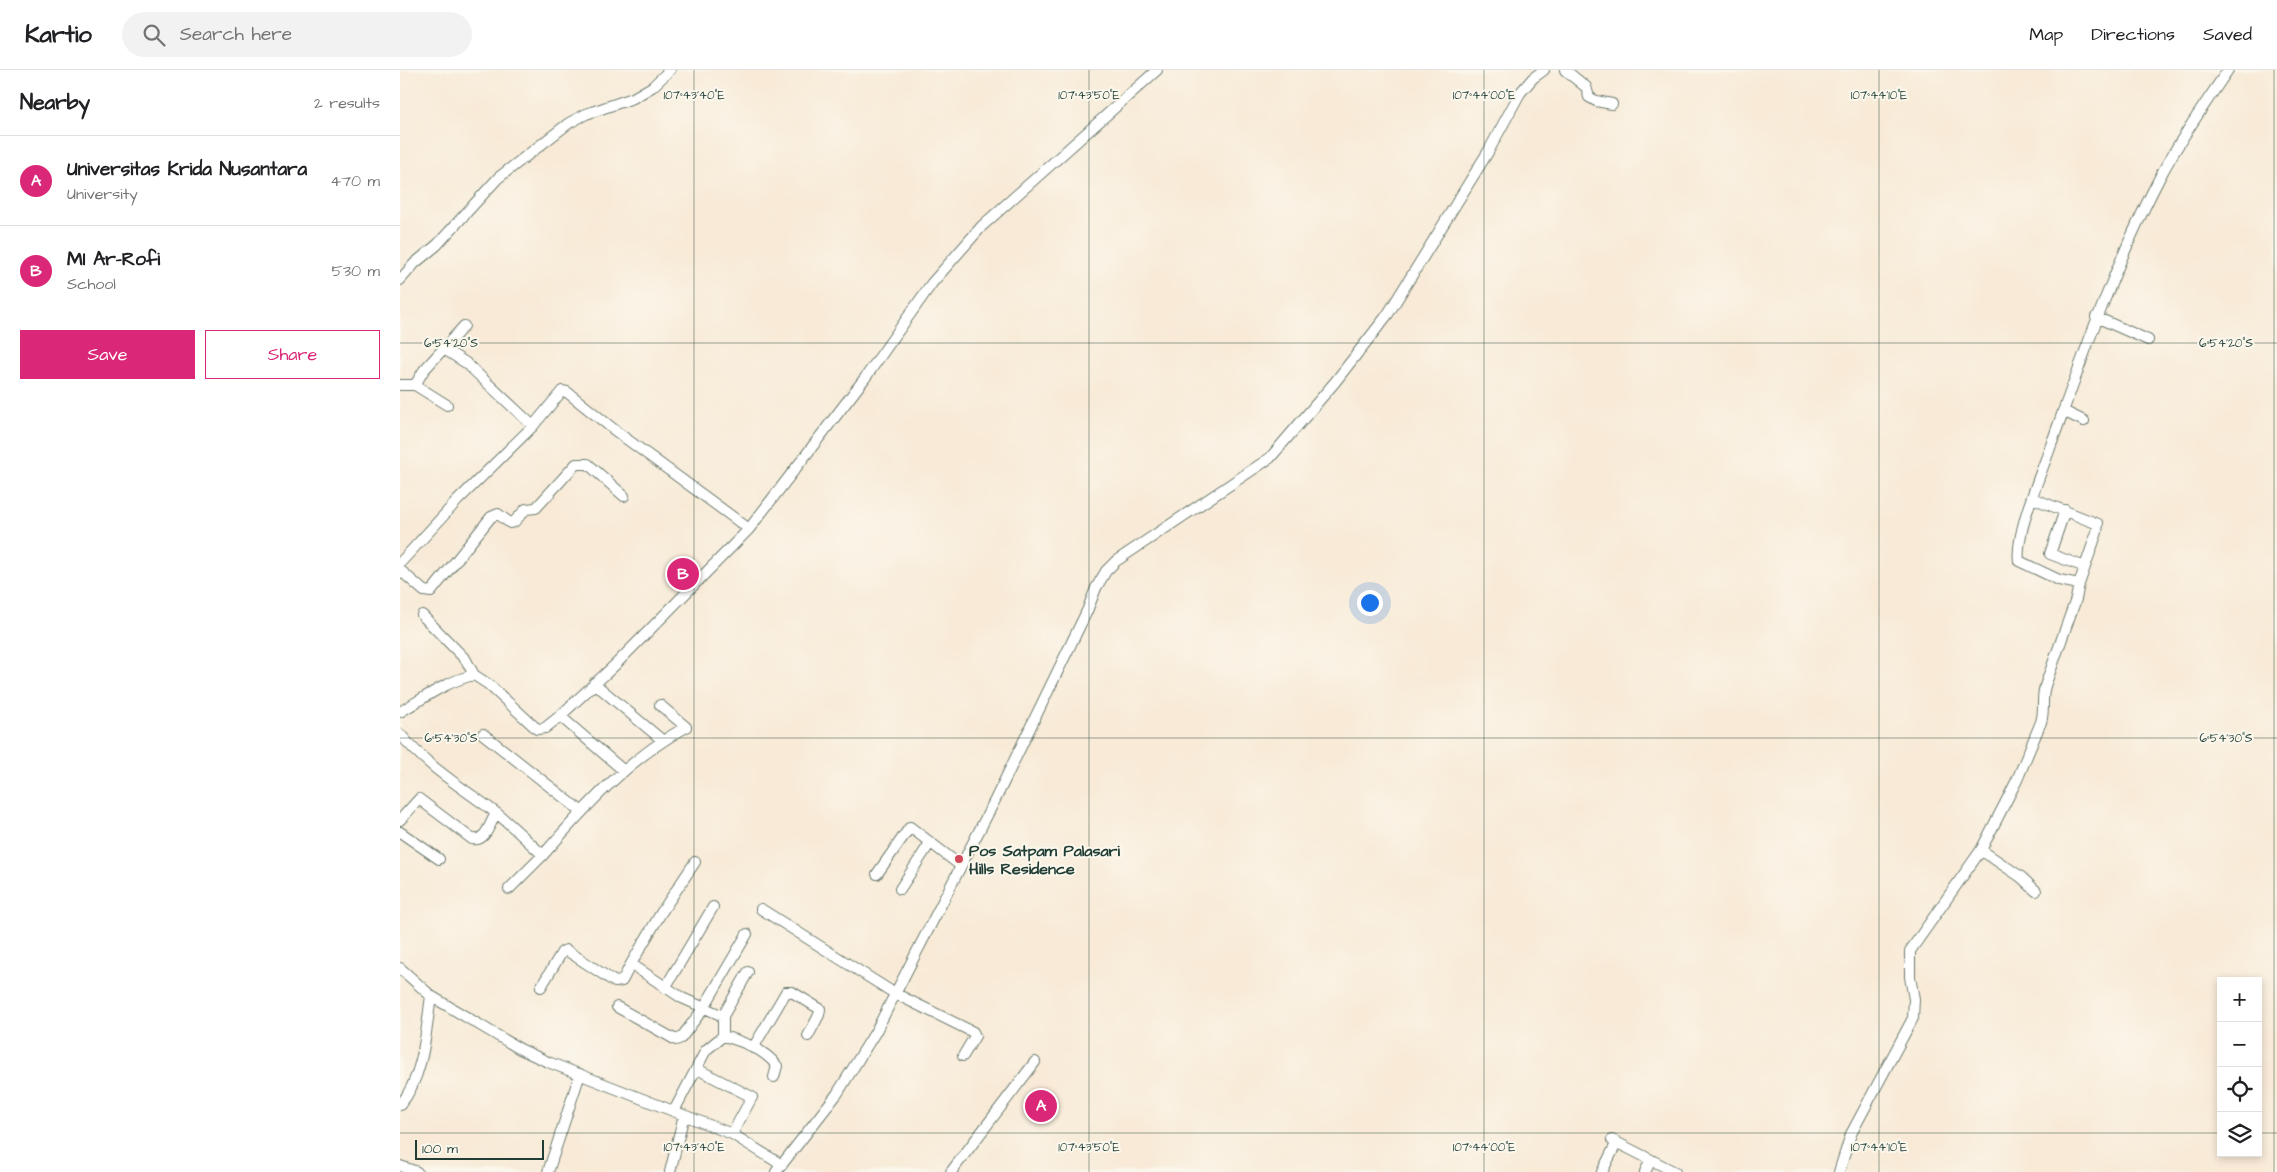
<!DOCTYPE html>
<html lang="en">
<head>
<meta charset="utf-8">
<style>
	:root { --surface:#fff; --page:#f2f2f2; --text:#202124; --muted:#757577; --line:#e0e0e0; --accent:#db2777 }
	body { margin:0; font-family:"Architects Daughter",sans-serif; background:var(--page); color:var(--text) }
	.controls { position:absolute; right:15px; bottom:15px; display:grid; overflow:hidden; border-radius:0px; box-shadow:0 2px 8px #0003 }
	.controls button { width:45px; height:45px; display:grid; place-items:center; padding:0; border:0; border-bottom:1px solid var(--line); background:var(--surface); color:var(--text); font:25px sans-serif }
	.scale { position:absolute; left:15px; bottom:12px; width:129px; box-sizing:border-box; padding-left:5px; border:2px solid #1f3d34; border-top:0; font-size:14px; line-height:18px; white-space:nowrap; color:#1f3d34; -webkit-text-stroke:4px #fbf7ec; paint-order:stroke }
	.you { position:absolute; left:969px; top:532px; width:18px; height:18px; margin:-12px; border:4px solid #fff; border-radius:50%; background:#1a73e8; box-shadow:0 0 0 8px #1a73e833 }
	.badge { display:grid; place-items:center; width:32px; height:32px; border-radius:50%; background:var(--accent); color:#fff; font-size:16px; font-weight:700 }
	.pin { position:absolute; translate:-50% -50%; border:2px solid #fff; box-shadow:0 1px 5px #0006 }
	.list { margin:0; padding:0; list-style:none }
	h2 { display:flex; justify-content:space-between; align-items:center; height:65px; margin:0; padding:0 20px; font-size:21px }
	h2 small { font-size:16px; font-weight:400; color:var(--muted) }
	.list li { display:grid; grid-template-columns:32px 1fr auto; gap:15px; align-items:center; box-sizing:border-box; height:90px; padding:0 20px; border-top:1px solid var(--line) }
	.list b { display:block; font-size:19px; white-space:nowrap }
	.list p { margin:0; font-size:16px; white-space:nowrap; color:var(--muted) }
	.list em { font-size:16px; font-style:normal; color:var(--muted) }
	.actions { display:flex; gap:10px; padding:15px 20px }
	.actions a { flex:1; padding:11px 0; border:1px solid var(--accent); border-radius:0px; text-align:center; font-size:18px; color:var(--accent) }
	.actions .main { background:var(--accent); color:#fff }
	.icon { flex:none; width:28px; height:28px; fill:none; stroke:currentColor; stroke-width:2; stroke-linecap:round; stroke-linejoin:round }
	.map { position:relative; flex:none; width:1877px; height:1102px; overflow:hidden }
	header { display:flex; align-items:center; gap:30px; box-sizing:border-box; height:70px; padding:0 25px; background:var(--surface); border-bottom:1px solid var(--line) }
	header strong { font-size:24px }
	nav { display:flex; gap:28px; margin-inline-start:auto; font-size:18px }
	.search { width:350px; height:45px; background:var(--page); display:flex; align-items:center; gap:12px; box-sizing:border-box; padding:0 18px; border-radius:28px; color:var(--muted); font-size:19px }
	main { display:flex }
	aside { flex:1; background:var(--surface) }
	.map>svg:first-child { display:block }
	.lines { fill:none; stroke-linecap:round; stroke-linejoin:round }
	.street-casing { stroke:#6b7a6d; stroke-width:12 }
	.street { stroke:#fff; stroke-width:10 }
	.ticks { fill:none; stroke:#1f3d34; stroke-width:1; stroke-opacity:0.45 }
	.poi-dot { fill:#d1495b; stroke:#fbf7ec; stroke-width:2 }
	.labels { text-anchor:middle; stroke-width:4; stroke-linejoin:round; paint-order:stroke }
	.poi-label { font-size:16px; font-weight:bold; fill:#1f3d34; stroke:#fbf7ec; text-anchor:start }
	.ticks-label { font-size:12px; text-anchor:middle; fill:#1f3d34; stroke:#fbf7ec; stroke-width:4; stroke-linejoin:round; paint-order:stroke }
</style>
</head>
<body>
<header>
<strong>Kartio</strong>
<div class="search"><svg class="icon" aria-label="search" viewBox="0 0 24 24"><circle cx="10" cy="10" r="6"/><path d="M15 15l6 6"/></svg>Search here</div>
<nav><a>Map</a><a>Directions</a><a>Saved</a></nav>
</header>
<main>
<aside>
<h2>Nearby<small>2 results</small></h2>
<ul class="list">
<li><span class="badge">A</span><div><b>Universitas Krida Nusantara</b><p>University</p></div><em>470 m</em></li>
<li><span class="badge">B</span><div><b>MI Ar-Rofi</b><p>School</p></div><em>530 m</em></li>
</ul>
<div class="actions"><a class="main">Save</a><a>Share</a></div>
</aside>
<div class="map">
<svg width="1877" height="1102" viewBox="0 0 1877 1102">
	<rect width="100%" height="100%" fill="#fbf7ec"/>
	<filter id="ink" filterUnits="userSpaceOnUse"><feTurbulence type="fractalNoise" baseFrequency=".02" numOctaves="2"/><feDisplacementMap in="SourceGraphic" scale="10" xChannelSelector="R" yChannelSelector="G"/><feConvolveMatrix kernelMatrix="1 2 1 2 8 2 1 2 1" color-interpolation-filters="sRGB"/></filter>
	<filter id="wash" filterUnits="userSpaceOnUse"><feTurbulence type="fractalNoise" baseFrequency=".0096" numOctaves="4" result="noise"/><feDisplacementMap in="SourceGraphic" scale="20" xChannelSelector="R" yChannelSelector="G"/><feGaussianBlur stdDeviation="1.12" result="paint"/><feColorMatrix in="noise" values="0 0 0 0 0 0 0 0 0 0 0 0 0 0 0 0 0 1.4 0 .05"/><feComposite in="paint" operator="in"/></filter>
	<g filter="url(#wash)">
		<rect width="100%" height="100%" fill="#f8ead7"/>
	</g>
	<g filter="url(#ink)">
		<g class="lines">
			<g class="street-casing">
				<path id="street" d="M1165,0L1186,17L1189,27L1196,31L1212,34
					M0,210L15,193L37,175L98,108L169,53L186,44L233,28L252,17L270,0
					M1696,247L1748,270
					M44,279L66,293L133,356L162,321L167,322L217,362L349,459
					M0,315H15L47,335
					M15,315L24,300L64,256
					M1663,341L1684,351
					M1632,428L1698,454L1697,462L1679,514
					M1665,440L1650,484L1685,497
					M0,493L57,431L133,356
					M0,500L24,521L31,522L91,447L98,444L110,453L114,452L126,439L136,438L176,394H188L224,426
					M22,545L66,590L74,605
					M194,613L262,670
					M0,642C24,628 47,611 74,605L88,614L137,659L145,658L160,646L215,595L349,459L465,308L532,213L582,156L757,0
					M160,646L224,701
					M0,664C27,696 61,717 95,742C112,755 127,771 143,785C186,736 228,689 286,657L260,635
					M83,664L181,741
					M0,750L19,729L72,769C86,772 90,753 96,743
					M0,762L39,789
					M1581,780L1621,807L1636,821
					M477,804L510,757L561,796
					M109,819L143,785
					M500,819L530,773
					M361,839L494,923L573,962L575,966L563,986
					M231,894L261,843L295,792
					M0,898L31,926L120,979L148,992L332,1064L382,1095
					M141,917L162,882L166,880L215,912L222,911L231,894L282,928L323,946V966
					M265,918L313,837
					M217,937L276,970L281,968L303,939L347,864
					M323,946L348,902
					M353,978L386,922H392L420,939L419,945L408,966
					M297,999L352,1027L332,1064
					M0,1035C24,1007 26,960 31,926
					M274,1041L306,980L323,966C342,971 365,980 377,996L374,1007
					M1212,1070L1275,1102
					M0,1096L17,1102
					M148,1102L180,1004
					M270,1102L284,1045
					M376,1102L437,1024L476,961L596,728L687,541L696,518L706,501L716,491L870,388L935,312L988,244L1088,82L1120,23L1133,8L1144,0
					M551,1102L635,992
					M1202,1102L1217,1072
					M1245,1102L1251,1090
					M1439,1102L1451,1064L1513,948L1514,929L1510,907V881L1581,780L1617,710L1641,652C1645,640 1641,628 1645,616L1676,529L1679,514L1659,510L1619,491C1615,464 1640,406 1650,378C1683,286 1715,193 1761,105C1780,69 1805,34 1828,0"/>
			</g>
			<use href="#street" class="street"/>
		</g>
	</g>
	<path class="ticks" d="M294,0V1102M689,0V1102M1084,0V1102M1479,0V1102M1874,0V1102M0,273H1877M0,668H1877M0,1063H1821M1858,1063H1877"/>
	<circle class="poi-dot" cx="559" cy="789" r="5"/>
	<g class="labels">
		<g class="poi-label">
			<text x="569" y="786">Pos Satpam Palasari<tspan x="569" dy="18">Hills Residence</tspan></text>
		</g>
	</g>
	<g class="ticks-label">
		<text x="294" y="29">107°43'40"E</text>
		<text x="689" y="29">107°43'50"E</text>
		<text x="1084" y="29">107°44'00"E</text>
		<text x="1479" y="29">107°44'10"E</text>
		<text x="51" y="277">6°54'20"S</text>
		<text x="1826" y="277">6°54'20"S</text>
		<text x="51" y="672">6°54'30"S</text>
		<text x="1826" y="672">6°54'30"S</text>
		<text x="294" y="1081">107°43'40"E</text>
		<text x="689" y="1081">107°43'50"E</text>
		<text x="1084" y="1081">107°44'00"E</text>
		<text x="1479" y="1081">107°44'10"E</text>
	</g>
</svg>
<div class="controls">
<button>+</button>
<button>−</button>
<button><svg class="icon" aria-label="locate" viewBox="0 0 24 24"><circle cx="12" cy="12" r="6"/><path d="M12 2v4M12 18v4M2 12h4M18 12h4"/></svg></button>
<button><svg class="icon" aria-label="layers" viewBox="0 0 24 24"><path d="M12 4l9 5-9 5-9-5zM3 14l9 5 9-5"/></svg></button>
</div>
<div class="scale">100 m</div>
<div class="you"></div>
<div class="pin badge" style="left:641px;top:1036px">A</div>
<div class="pin badge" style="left:283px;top:504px">B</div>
</div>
</main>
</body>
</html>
